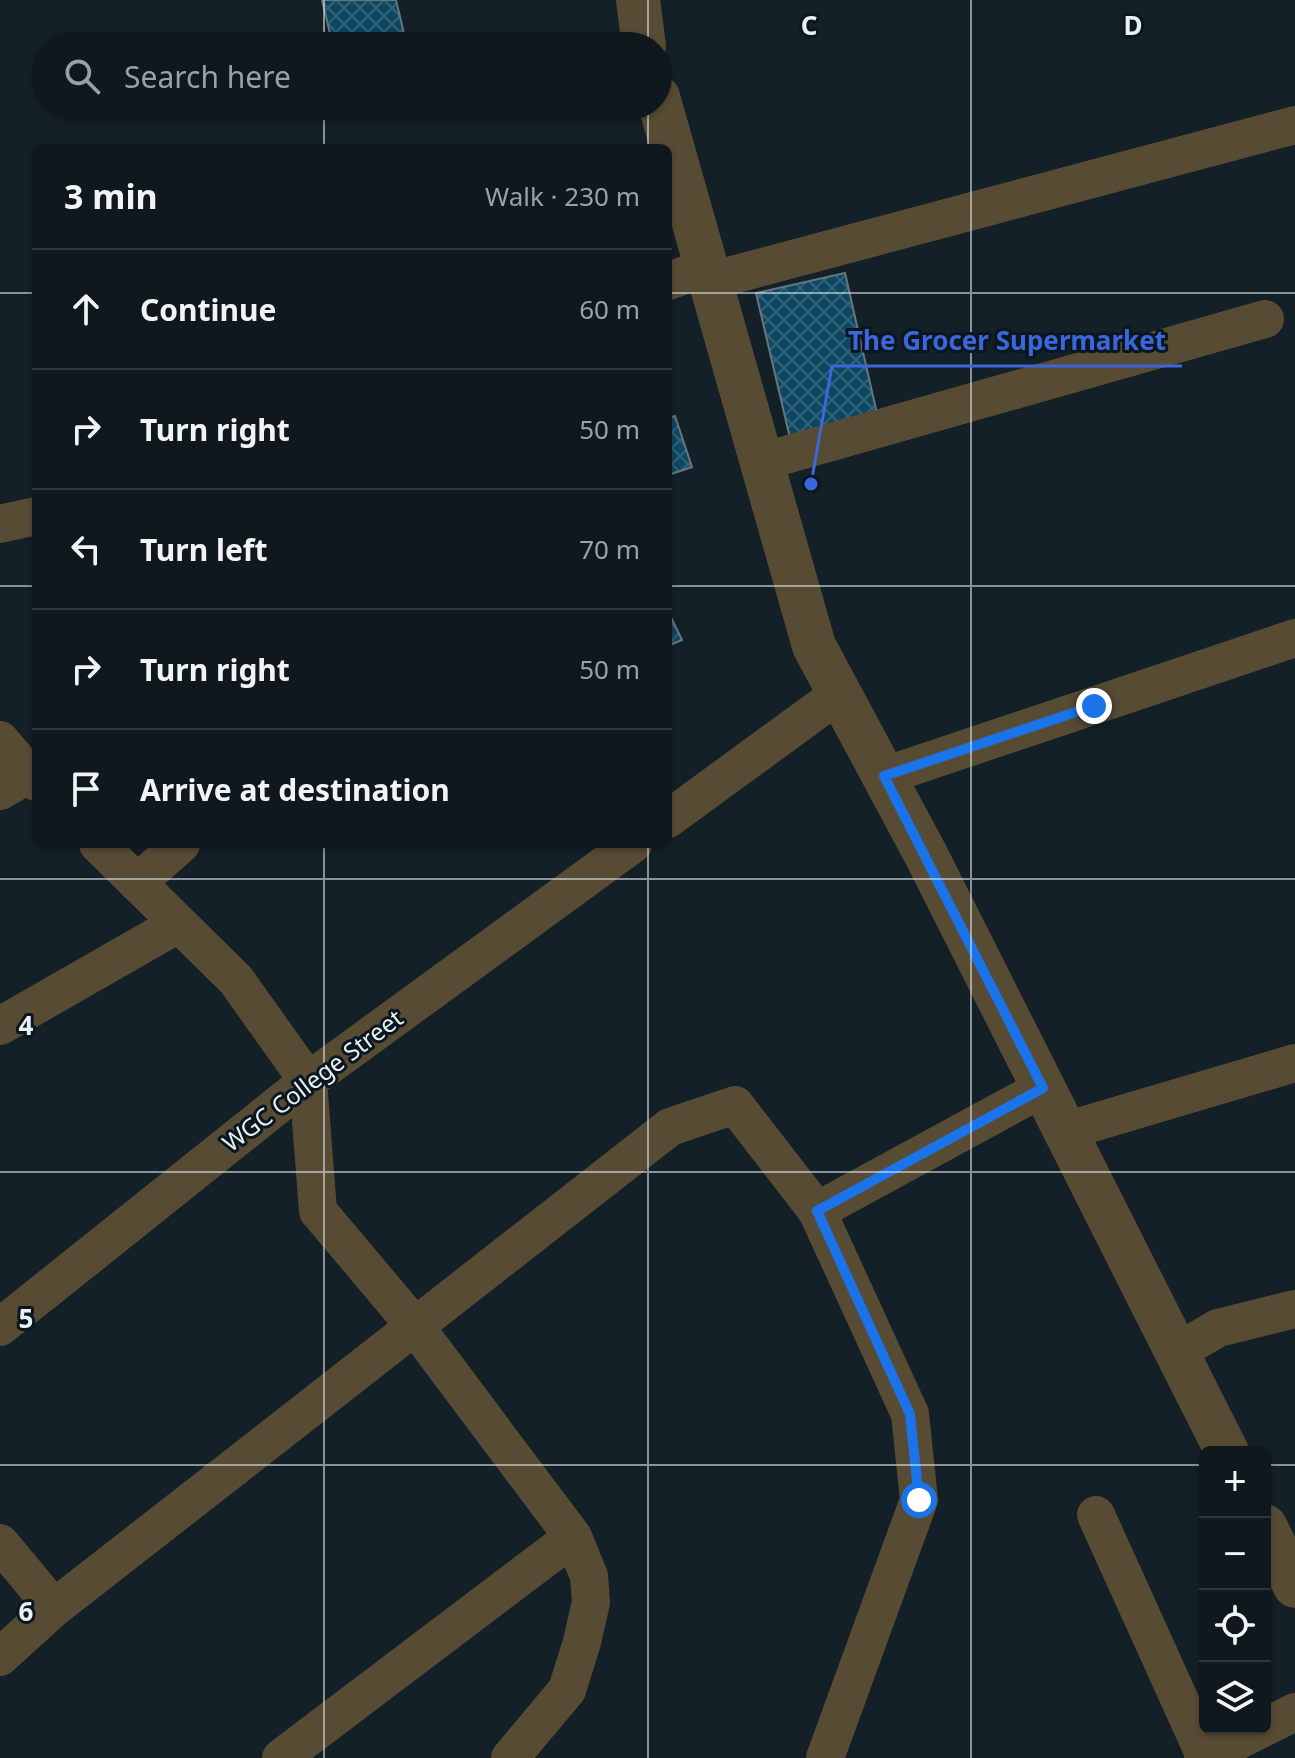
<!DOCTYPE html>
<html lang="en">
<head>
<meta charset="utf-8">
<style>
	:root { --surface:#0f181d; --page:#182126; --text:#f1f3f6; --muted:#9ba0a4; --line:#2f373b }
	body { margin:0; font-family:"Noto Sans",sans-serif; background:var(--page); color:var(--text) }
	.controls { position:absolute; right:24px; bottom:24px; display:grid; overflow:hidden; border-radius:12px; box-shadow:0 2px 6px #0004 }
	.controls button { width:72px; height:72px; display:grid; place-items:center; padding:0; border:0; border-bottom:2px solid var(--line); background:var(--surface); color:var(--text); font:40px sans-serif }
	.stop { position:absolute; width:24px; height:24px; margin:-18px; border:6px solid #1a73e8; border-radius:50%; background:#fff }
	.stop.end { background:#1a73e8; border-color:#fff; box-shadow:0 2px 8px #0008 }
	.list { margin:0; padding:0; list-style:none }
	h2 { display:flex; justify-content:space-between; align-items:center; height:104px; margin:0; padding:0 32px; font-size:34px }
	h2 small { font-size:26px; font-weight:400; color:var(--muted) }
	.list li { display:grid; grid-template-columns:52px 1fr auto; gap:24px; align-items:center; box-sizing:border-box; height:120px; padding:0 32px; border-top:2px solid var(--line) }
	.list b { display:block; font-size:30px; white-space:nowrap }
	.list em { font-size:26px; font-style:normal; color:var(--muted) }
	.icon { flex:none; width:44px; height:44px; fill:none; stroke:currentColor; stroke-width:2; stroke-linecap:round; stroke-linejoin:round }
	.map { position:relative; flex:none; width:1295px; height:1758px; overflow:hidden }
	.search { position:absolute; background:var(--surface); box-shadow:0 2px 6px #0004; left:32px; top:32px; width:640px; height:88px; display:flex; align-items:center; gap:20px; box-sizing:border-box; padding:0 28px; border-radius:44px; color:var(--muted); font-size:30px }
	.panel { position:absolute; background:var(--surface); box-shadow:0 2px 6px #0004; left:32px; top:144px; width:640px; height:704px; border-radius:12px }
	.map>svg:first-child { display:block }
	.building { fill:url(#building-cross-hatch); stroke:#67757d; stroke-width:2 }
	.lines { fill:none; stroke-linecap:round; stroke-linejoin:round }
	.minor { stroke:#584b34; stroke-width:38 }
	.tertiary { stroke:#584b34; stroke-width:44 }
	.route { stroke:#1a73e8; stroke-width:10 }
	.grid { fill:none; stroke:#e8f0f5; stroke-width:2; stroke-opacity:0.55 }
	.labels { text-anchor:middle; stroke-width:6; stroke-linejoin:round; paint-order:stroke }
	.street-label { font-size:24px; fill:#e8f0f5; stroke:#0b171e }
	.grid-label { font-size:26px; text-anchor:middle; font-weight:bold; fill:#e8f0f5; stroke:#0b171e; stroke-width:6; stroke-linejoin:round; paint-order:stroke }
	.leader { fill:none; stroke:#3b66dc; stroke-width:3 }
	.callout-dot { fill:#3b66dc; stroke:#0b171e; stroke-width:3 }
	.callout-label { font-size:26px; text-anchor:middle; font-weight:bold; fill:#3b66dc; stroke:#0b171e; stroke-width:6; stroke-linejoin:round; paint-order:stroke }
</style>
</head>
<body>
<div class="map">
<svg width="1295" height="1758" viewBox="0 0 1295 1758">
	<defs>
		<pattern id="building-cross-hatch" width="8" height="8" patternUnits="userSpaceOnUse" patternTransform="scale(2)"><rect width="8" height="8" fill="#0e4761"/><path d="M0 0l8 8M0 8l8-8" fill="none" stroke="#316278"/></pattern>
	</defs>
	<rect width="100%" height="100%" fill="#142027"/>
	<path class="building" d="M322,0H396L407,46H333Z
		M845,273L878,418L790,438L756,293Z
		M675,416L692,467L668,475V418Z
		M668,611L682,640L668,646Z"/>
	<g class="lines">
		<path class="minor" d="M668,281L706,268
			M710,281L1295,125
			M761,462L1265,319
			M0,524L36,516
			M0,740L36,782
			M884,776L1295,638
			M0,791L29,774
			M668,819L839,694
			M98,844L236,980L308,1081L318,1211L414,1325L573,1537L589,1576L591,1602L582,1642L567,1690L510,1758
			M137,883L181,844
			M0,1026L178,924
			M1065,1131L1295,1063
			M817,1211L1043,1088
			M0,1327L308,1081L633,844
			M1177,1352L1218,1328L1295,1309
			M1096,1515L1206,1758
			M0,1543L54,1608
			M0,1657L54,1608L670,1127L735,1105L817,1211L910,1414L919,1500L825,1758
			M1265,1727L1295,1712
			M281,1758L573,1537
			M1203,1758L1263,1728"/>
		<path class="tertiary" d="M638,0L644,46
			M658,97L814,646L925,853L1227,1452
			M1265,1526L1295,1586"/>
	</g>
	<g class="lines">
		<path class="route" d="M919,1500L910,1414L817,1211L1043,1088L884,776L1094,706"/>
	</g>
	<path class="grid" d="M324,0V46M648,0V46M971,0V1758M324,106V148M648,106V148M0,293H36M668,293H1295M0,586H36M668,586H1295M324,844V1758M648,844V1758M0,879H1295M0,1172H1295M0,1465H1205M1265,1465H1295"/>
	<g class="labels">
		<g class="street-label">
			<text transform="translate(313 1081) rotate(-37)" y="8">WGC College Street</text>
		</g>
	</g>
	<g class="grid-label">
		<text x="809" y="35">C</text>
		<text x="1133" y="35">D</text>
		<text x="26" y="1035">4</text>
		<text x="26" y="1328">5</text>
		<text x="26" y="1621">6</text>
	</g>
	<path class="leader" d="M811 484L832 366H1182"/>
	<circle class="callout-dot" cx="811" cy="484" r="8"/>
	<g class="callout-label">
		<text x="1007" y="350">The Grocer Supermarket</text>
	</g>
</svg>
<div class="controls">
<button>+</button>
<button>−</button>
<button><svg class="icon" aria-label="locate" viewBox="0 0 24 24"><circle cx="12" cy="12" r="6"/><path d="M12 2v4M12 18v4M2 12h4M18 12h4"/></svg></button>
<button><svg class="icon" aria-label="layers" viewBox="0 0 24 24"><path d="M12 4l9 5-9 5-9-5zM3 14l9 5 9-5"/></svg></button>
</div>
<div class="stop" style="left:919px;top:1500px"></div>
<div class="stop end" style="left:1094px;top:706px"></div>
<div class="search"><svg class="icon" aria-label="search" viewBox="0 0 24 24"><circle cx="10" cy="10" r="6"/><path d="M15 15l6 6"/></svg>Search here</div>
<section class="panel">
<h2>3 min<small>Walk · 230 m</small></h2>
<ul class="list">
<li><svg class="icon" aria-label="ahead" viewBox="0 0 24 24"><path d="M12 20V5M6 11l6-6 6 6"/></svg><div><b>Continue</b></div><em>60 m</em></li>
<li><svg class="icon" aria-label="right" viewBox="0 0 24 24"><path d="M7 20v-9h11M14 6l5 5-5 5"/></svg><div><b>Turn right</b></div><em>50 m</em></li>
<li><svg class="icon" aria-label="left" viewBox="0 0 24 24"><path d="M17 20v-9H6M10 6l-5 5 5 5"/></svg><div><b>Turn left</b></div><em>70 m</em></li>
<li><svg class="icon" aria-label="right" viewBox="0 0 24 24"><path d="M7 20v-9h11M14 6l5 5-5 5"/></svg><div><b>Turn right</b></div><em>50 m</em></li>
<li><svg class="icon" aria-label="arrive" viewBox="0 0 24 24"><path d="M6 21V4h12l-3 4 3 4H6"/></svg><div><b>Arrive at destination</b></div></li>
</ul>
</section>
</div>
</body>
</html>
